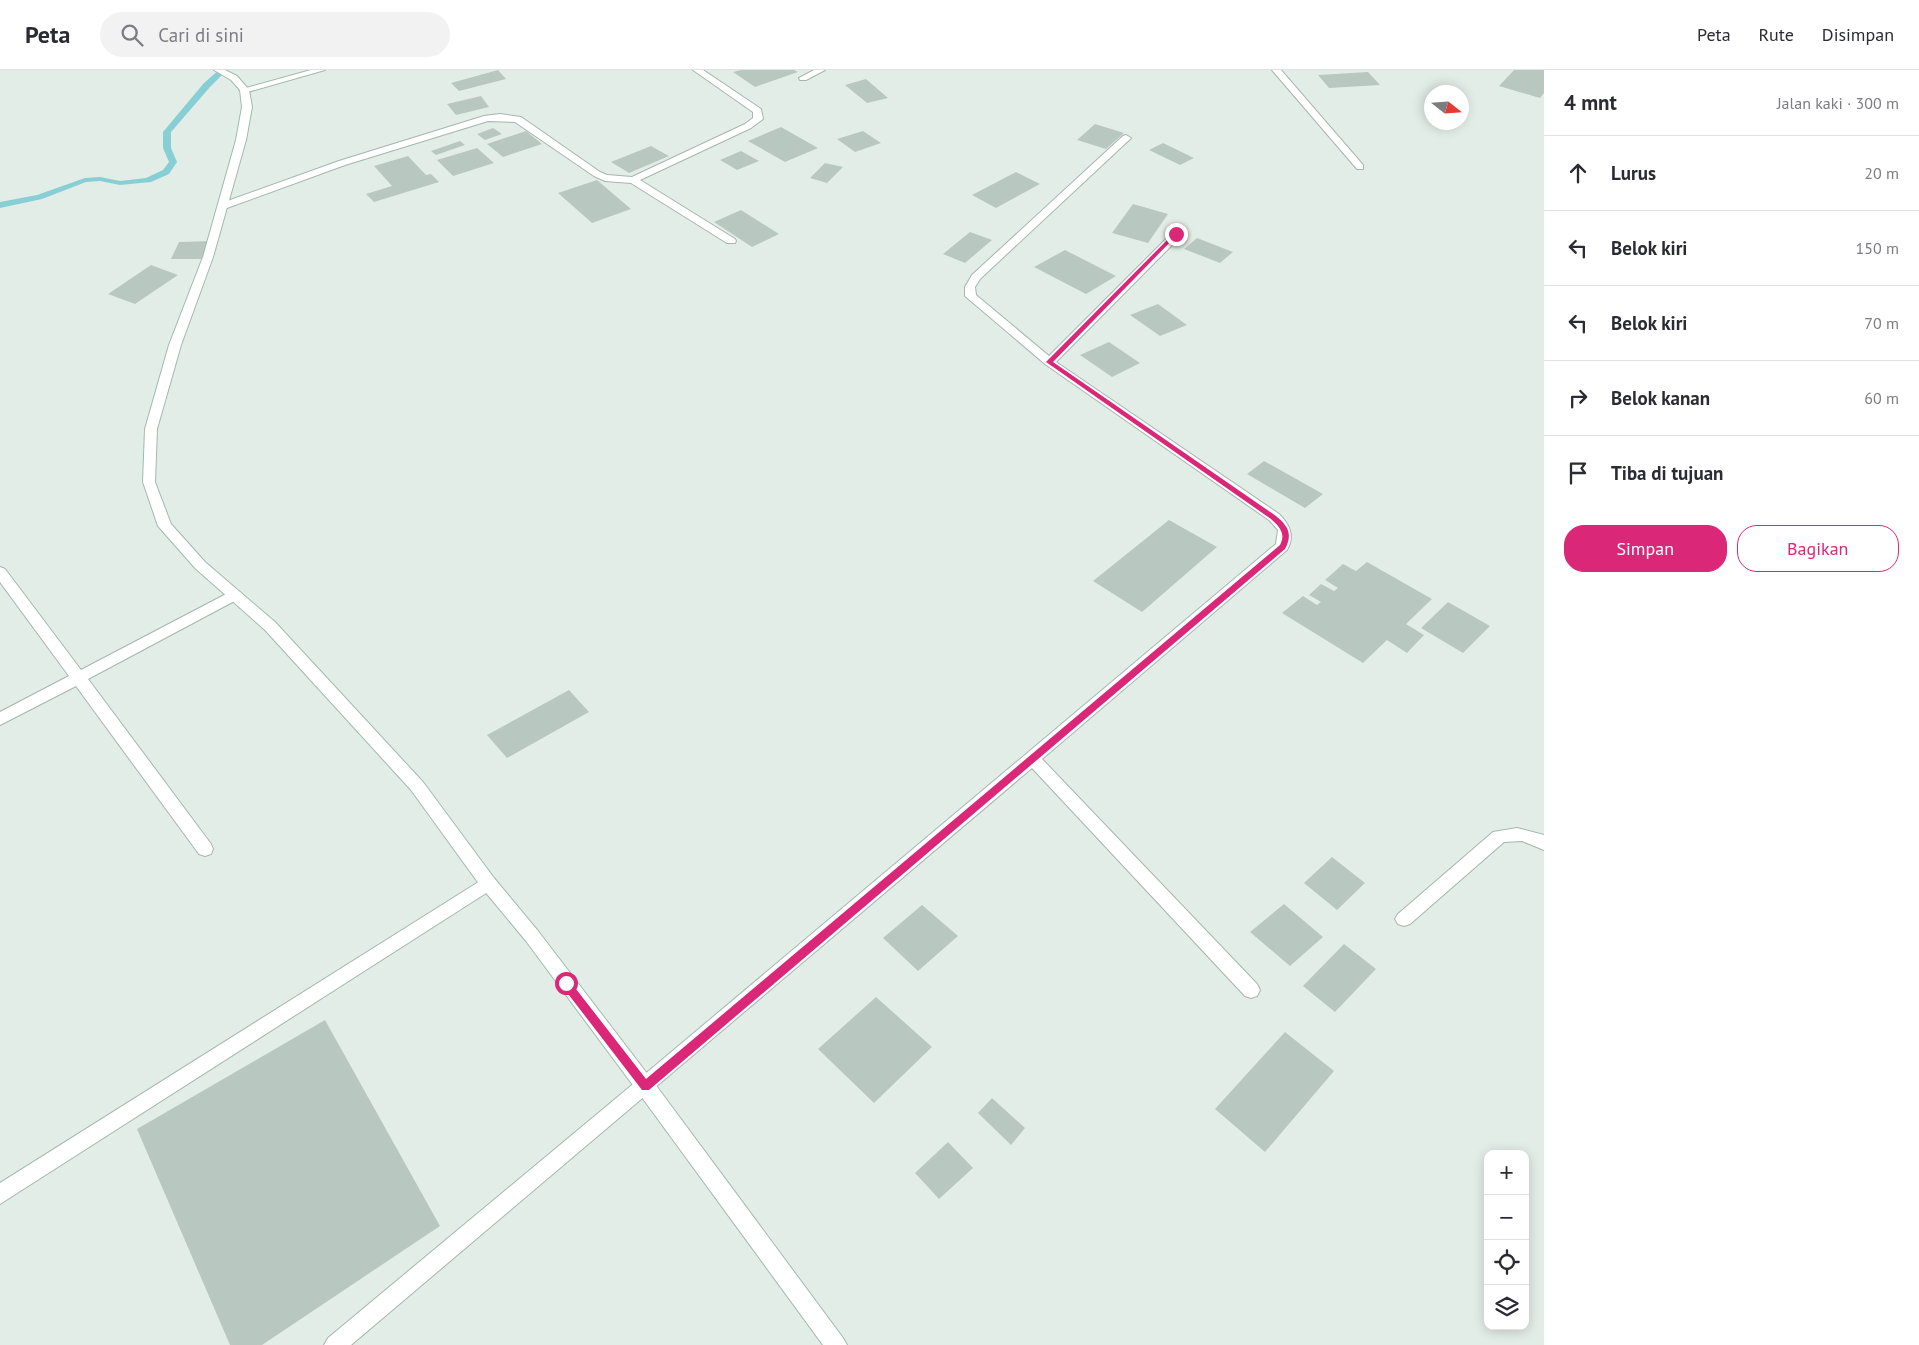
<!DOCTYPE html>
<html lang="id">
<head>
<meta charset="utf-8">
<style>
	:root { --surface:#fff; --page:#f2f2f3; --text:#2b2b33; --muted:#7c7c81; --line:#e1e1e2; --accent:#db2777 }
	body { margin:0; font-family:"PT Sans",sans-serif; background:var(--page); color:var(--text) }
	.controls { position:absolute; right:15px; bottom:15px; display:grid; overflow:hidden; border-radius:10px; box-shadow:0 2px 12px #0003 }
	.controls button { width:45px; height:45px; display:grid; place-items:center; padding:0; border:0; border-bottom:1px solid var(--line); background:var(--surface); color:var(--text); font:25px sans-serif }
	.compass { position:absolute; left:1424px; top:15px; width:45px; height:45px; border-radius:50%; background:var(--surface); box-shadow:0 2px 12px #0003; rotate:107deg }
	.stop { position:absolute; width:15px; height:15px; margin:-11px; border:4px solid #db2777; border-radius:50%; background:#fff }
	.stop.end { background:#db2777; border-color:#fff; box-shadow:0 1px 5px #0008 }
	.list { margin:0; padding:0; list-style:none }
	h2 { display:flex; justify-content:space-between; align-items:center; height:65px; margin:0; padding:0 20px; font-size:21px }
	h2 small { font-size:16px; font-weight:400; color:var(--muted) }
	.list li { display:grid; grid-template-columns:32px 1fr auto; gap:15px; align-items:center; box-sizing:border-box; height:75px; padding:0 20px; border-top:1px solid var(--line) }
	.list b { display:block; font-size:19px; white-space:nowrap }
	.list em { font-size:16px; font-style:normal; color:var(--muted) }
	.actions { display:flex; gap:10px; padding:15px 20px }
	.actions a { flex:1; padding:11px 0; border:1px solid var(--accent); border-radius:20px; text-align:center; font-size:18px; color:var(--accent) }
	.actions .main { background:var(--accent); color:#fff }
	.icon { flex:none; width:28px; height:28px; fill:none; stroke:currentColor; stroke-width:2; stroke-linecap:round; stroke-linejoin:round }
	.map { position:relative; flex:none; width:1544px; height:1275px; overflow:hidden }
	header { display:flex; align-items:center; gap:30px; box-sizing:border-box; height:70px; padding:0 25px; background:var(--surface); border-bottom:1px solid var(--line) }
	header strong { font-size:24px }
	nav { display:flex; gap:28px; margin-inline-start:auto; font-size:18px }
	.search { width:350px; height:45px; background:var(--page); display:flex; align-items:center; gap:12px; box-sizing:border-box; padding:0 18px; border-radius:28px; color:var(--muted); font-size:19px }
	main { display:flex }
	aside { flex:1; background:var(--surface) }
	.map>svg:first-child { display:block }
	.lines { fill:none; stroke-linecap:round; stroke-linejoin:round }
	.stream { fill:#88ced5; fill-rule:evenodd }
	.building { fill:#b8c8c1 }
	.street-casing { stroke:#a5b6af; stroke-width:2 }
	.secondary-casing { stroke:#a0baaf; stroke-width:2 }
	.street { fill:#fff; fill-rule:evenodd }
	.secondary { fill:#fff; fill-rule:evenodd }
	.route { fill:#db2777 }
</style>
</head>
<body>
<header>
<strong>Peta</strong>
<div class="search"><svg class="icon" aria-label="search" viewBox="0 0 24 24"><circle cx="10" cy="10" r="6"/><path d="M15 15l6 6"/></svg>Cari di sini</div>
<nav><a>Peta</a><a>Rute</a><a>Disimpan</a></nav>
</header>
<main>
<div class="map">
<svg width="1544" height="1275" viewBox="0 0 1544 1275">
	<rect width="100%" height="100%" fill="#e3ede8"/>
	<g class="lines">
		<path class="stream" d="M219,0H227L210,17L171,62V78L177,92L169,104L151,112L120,115L100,111L86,112L42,129L0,138V132L37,125L85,108L100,107L120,111L146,108L163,100L169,92L163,78V62L204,13Z"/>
	</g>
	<path class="building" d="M498,0L506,9L459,21L451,13Z
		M741,0H794L798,2L755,17L733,2Z
		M1514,0H1544V23L1540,28L1499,16Z
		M1368,2L1380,15L1329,18L1318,5Z
		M866,9L888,28L867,33L845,15Z
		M481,26L489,37L456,45L447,34Z
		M1095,54L1124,63L1106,79L1077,70Z
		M781,57L818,78L785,92L748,71Z
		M493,58L502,64L485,70L477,64Z
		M526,61L542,74L503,87L487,74Z
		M863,61L881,73L855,82L837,69Z
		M460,71L465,75L436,85L431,81Z
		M1163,73L1194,88L1180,95L1149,80Z
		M651,76L669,86L629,103L611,92Z
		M477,78L494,93L453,106L437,90Z
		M741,81L759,91L737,100L720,90Z
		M408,86L426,105L431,104L439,112L374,132L366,124L392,116L374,96Z
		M825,93L843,97L827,113L810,108Z
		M1016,102L1040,114L996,138L972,125Z
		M597,110L631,139L592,153L558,123Z
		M1133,134L1168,144L1148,173L1112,163Z
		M741,140L779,164L752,177L714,152Z
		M970,162L992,170L965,193L943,184Z
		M1197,168L1233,182L1220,193L1184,179Z
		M213,171L205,189H171L179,172Z
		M1065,180L1116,206L1086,224L1034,197Z
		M151,195L178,205L135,234L108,224Z
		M1158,234L1187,255L1160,266L1130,245Z
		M1109,272L1140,293L1112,307L1080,285Z
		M1264,391L1323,424L1305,438L1247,404Z
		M1169,450L1217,477L1142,542L1093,511Z
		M1367,492L1432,529L1406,554L1424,565L1407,583L1387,570L1363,593L1282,543L1303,526L1317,535L1321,532L1309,525L1321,514L1334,521L1338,518L1325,510L1343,494L1356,501Z
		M1448,532L1490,556L1463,583L1421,558Z
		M569,620L589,642L507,688L487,665Z
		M1332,787L1365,813L1337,840L1304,813Z
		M1284,834L1323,867L1290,896L1250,862Z
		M922,835L958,866L918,901L883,868Z
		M1344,874L1376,899L1335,942L1303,916Z
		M876,927L932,977L874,1033L818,979Z
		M325,950L440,1156L262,1275H230L137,1059Z
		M1285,962L1334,1001L1265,1082L1215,1039Z
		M992,1028L1025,1058L1011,1075L978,1043Z
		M948,1072L973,1098L939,1129L915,1103Z"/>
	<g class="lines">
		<g class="street-casing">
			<path id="street" d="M311,0H325L244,23L239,20Z
				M693,0H703L761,39L763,49L751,58L640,110L735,169L736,171L735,173H727L631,113L605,111L594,106L515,52L488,51L345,95L227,138H219L218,136L219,134L339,91L484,46L500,44L521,47L600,102L607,105L632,107L745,54L753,48V42Z
				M814,0H825L806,10H800L799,8Z
				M1272,0H1281L1363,95V99H1357Z
				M1126,65L1131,68L1129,70L980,209L975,217L976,225L1049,286L1172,163H1180L1181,165L1180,167L1056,292L1279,444C1290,455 1295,466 1287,480L1042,689L1257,914L1260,920L1257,926L1251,928L1245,926L1032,698L351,1275H324L328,1268L638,1010L1276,474L1278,460L1269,450L1045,294L965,226V217L972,205L1123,66Z
				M0,497L5,499L81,600L230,522H240L242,525L240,528L88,609L211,774L213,779L211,784L205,786L199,784L76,616L0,655V642L69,606L0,512Z
				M1517,758L1544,765V780L1522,771L1504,772L1410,854L1404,856L1398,854L1395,849L1398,844L1493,762Z
				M488,806L494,808L496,813L494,818L0,1134V1113Z"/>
		</g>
		<g class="secondary-casing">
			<path id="secondary" d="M214,0H225L237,6L249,20L252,37L246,70L213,187L181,275L157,359L155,412L171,454L205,492L275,552L423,712L494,808L538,861L652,1010L843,1268L847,1275H823L638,1022L526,871L482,818L411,720L265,560L195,498L158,456L143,412L145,359L169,275L203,187L236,70L242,37L240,20L231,10Z"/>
		</g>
		<use href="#street" class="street"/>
		<use href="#secondary" class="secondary"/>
	</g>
	<path class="route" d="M1174,163L1178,164L1053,292L1276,446C1288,456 1293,464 1285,479L649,1020H642L562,916V910H569L646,1009L1280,475C1286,464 1280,457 1271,449L1046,292Z"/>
</svg>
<div class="controls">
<button>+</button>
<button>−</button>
<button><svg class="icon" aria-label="locate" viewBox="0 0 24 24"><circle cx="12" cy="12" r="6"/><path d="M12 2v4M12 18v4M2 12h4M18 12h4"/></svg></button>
<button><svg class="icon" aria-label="layers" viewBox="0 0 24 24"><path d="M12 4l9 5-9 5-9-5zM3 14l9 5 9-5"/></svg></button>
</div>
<svg class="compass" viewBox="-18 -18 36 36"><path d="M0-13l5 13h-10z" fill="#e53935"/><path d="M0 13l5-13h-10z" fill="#7c7c81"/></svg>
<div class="stop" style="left:566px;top:913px"></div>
<div class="stop end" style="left:1176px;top:164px"></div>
</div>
<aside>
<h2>4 mnt<small>Jalan kaki · 300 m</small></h2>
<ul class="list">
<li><svg class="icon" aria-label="ahead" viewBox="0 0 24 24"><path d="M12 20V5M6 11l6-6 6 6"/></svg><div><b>Lurus</b></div><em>20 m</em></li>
<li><svg class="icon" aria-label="left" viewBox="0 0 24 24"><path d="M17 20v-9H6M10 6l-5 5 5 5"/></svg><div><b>Belok kiri</b></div><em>150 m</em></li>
<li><svg class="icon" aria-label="left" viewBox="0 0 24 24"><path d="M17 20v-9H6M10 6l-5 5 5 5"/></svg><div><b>Belok kiri</b></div><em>70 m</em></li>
<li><svg class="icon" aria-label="right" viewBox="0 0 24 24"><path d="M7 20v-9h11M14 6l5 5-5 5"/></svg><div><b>Belok kanan</b></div><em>60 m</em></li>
<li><svg class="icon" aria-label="arrive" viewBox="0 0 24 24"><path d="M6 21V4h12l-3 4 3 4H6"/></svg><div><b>Tiba di tujuan</b></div></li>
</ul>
<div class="actions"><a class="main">Simpan</a><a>Bagikan</a></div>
</aside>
</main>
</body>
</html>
